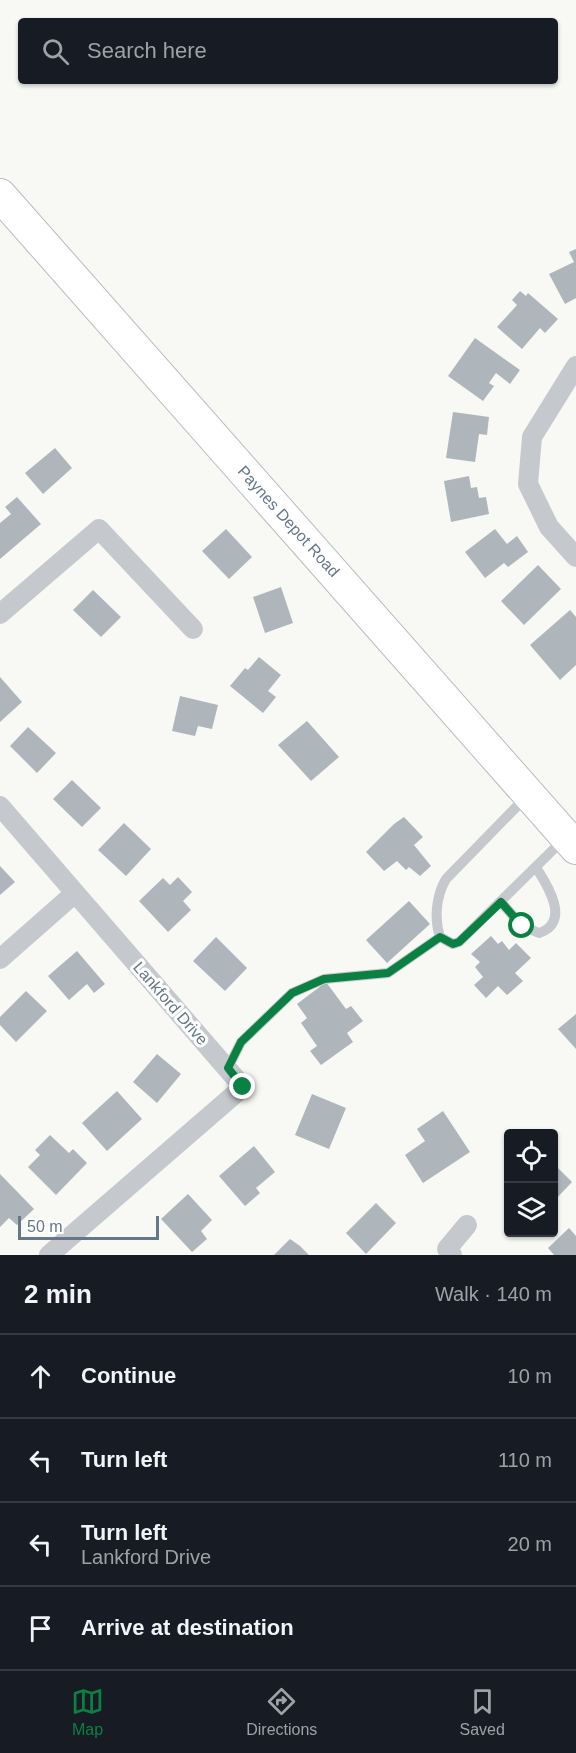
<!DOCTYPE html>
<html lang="en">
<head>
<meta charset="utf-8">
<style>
	:root { --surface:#171b24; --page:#20242c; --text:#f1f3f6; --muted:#9ea1a6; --line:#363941; --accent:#0b8043 }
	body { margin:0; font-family:Helvetica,sans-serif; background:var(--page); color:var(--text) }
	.controls { position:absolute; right:18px; bottom:18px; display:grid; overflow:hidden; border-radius:6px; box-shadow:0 2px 4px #0004 }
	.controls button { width:54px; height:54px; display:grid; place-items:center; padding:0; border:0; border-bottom:2px solid var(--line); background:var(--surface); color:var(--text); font:30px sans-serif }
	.scale { position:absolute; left:18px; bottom:15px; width:141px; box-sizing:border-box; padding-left:6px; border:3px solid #657788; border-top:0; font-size:16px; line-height:21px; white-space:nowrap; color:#657788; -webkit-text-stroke:4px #fff; paint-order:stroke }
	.stop { position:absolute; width:18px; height:18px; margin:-14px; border:4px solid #0b8043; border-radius:50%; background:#fff }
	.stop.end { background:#0b8043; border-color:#fff; box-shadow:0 2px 6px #0008 }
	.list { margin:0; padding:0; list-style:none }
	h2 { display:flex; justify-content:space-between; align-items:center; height:78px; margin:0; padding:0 24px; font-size:26px }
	h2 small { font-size:20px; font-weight:400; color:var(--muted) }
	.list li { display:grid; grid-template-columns:39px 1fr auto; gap:18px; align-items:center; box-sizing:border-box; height:84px; padding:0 24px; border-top:2px solid var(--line) }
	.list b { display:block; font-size:22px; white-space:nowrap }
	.list p { margin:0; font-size:20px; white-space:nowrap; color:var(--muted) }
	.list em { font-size:20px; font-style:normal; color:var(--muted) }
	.icon { flex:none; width:33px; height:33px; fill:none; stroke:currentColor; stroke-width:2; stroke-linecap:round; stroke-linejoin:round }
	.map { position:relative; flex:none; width:576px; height:1255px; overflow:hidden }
	.search { position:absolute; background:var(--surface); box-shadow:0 2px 4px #0004; left:18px; right:18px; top:18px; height:66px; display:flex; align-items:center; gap:15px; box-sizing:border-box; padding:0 21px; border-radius:6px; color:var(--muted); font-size:22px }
	.sheet { height:414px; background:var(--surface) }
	nav { display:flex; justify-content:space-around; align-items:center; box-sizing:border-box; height:84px; border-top:2px solid var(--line); background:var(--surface); font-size:16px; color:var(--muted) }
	nav a { display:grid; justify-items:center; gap:3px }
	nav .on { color:var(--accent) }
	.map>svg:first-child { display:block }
	.building { fill:#aeb6bc }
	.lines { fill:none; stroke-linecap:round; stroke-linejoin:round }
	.primary-casing { stroke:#b8bcc0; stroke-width:34 }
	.lane { stroke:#c5c9cd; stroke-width:10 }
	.street { stroke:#c5c9cd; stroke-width:20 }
	.primary { stroke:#fff; stroke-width:32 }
	.route { stroke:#0b8043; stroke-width:8 }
	.labels { text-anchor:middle; stroke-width:6; stroke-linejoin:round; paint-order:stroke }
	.street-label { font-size:16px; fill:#657788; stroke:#fff }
</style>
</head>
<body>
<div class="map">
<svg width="576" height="1255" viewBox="0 0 576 1255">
	<rect width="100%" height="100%" fill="#f8f8f5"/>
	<path class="building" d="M576,249V298L565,304L549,274L574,262L569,252Z
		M520,291L526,296L528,293L558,319L545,333L540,328L522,349L497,327L517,305L512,300Z
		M475,338L520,370L510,384L496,373L489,383L494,386L483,401L448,376Z
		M453,412L489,417L487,435L479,434L475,462L446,458Z
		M55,448L72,468L43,494L25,473Z
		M469,476L471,488L477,487L479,498L486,497L489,514L451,522L444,481Z
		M17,497L41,524L0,559V523L11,514L5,507Z
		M226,529L252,557L229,579L202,551Z
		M495,529L507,544L517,536L528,552L508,567L504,563L485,578L465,552Z
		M538,565L561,589L524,625L501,601Z
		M281,587L293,623L265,633L253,597Z
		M93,590L121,617L101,637L73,610Z
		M570,610L576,617V665L560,680L530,645Z
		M259,657L281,675L268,691L276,697L263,713L230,686L245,668L248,670Z
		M0,677L22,702L0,722Z
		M180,696L218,705L212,729L198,726L195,736L172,731Z
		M307,721L339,757L311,781L278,745Z
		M28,727L56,753L37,773L10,746Z
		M72,780L101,808L82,827L53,799Z
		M404,817L423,837L414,845L431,866L420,876L409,867L406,870L397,861L384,871L366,852L394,824Z
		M124,823L151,849L126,876L98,850Z
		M0,866L15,882L0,895Z
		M178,877L192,892L183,901L191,910L168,932L139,901L163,878L170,885Z
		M409,901L430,924L387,963L366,940Z
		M491,936L498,944L502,941L509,950L516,943L531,958L515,973L523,981L507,995L498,986L486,998L474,985L483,977L475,967L480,962L471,954Z
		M216,937L247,968L225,991L193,961Z
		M77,951L105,984L94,993L87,984L69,1000L48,976Z
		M326,982L346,1009L351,1006L363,1021L347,1033L353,1042L321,1065L310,1051L317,1046L301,1023L307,1018L297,1004Z
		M26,991L47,1011L16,1042L0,1025V1017Z
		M576,1014V1049L558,1029Z
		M157,1054L181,1074L157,1103L133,1082Z
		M117,1091L142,1119L107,1151L82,1123Z
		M312,1094L346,1108L329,1149L295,1135Z
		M443,1111L470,1152L423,1183L405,1155L425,1141L417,1129Z
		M50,1135L69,1153L73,1149L87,1163L56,1195L28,1167L40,1155L35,1150Z
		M254,1146L275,1172L256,1188L260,1193L245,1206L219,1176Z
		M554,1164L572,1182L554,1201Z
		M0,1174L34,1209L17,1225L9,1218L0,1227Z
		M188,1194L212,1220L201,1231L207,1239L192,1252L161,1219Z
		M376,1203L396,1223L366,1254L346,1233Z
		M569,1228L576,1236V1255H554L548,1248Z
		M290,1239L300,1246L309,1255H274Z"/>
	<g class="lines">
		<g class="primary-casing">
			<path id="primary" d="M0,195L576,848"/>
		</g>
		<path class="lane" d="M527,796L446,879C436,896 434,919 440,937L453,944L459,942L564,839
			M501,902L522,926L539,933C571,923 548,886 537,869
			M228,1068L241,1042L292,993L324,979L388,973L440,937"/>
		<path class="street" d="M576,366L532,437L528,484L549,527L576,557
			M0,614L99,529L193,629
			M0,806L243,1087L49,1255
			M0,959L75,893
			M452,1255L447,1249L467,1225"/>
		<use href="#primary" class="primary"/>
	</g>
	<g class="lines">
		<path class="route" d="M243,1087L228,1068L241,1042L292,993L324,979L388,973L440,937L453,944L459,942L501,902L522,926"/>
	</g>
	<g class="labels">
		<g class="street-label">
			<text transform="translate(289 521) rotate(48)" y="6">Paynes Depot Road</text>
			<text transform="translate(171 1003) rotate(49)" y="6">Lankford Drive</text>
		</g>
	</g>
</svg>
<div class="controls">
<button><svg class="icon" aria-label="locate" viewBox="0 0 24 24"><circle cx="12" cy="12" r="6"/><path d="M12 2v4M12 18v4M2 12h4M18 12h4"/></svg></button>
<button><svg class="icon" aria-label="layers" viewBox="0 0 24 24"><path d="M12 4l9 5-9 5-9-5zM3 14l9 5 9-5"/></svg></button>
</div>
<div class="scale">50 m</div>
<div class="stop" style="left:522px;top:926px"></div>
<div class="stop end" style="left:243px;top:1087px"></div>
<div class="search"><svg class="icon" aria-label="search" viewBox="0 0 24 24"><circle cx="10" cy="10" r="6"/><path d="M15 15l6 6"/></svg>Search here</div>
</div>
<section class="sheet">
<h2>2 min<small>Walk · 140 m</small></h2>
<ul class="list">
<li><svg class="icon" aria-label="ahead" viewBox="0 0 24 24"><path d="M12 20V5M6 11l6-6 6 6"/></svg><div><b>Continue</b></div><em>10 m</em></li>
<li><svg class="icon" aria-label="left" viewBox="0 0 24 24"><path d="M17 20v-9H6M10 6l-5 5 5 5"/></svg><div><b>Turn left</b></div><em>110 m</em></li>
<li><svg class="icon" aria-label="left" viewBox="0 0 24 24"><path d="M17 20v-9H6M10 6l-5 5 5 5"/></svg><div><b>Turn left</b><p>Lankford Drive</p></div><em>20 m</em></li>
<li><svg class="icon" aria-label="arrive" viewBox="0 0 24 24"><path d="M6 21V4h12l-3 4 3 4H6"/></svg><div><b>Arrive at destination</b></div></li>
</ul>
</section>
<nav>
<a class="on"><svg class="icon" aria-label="map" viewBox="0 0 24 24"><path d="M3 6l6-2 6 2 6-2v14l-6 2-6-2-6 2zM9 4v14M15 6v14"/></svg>Map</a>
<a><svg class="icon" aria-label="directions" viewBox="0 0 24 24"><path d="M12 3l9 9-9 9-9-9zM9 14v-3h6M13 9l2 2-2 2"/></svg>Directions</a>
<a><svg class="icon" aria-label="saved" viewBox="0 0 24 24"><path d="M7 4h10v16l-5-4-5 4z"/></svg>Saved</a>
</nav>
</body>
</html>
